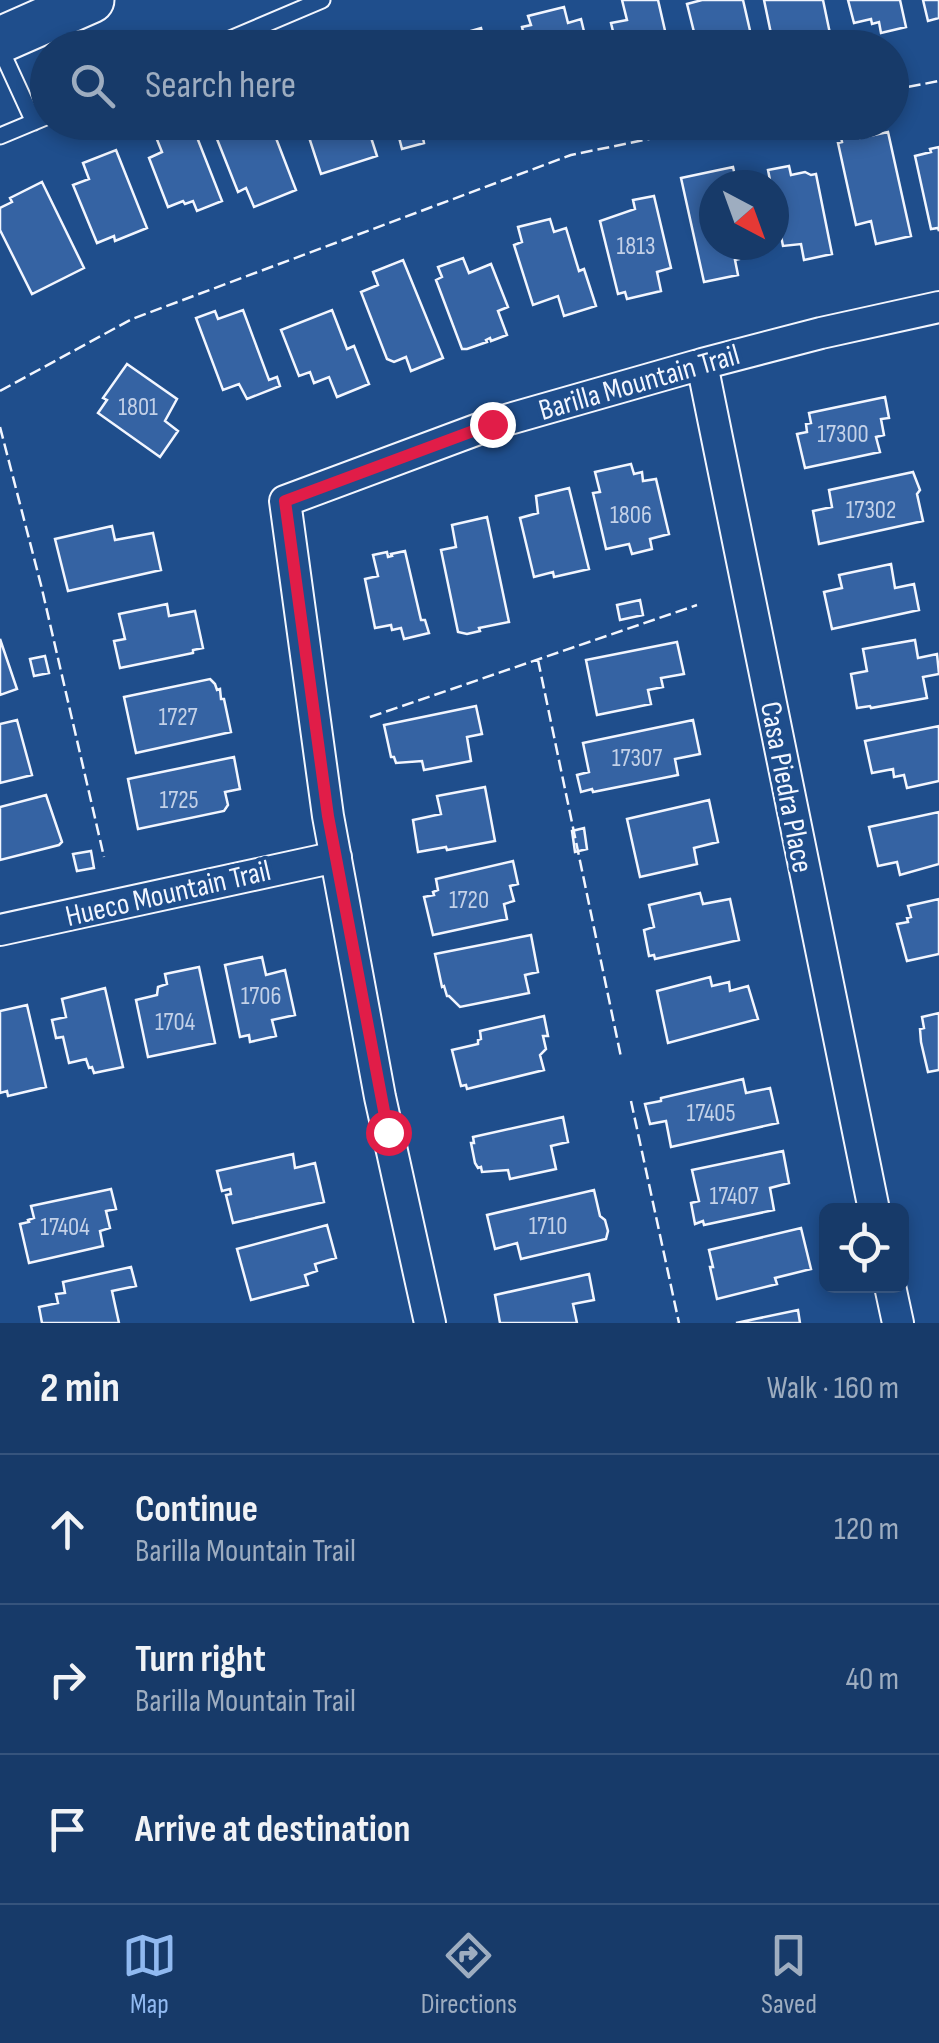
<!DOCTYPE html>
<html lang="en">
<head>
<meta charset="utf-8">
<style>
	:root { --surface:#173a69; --page:#244571; --text:#f1f3f6; --muted:#9eadc0; --line:#36547d; --accent:#90b9f0 }
	body { margin:0; font-family:"Sofia Sans Condensed",sans-serif; background:var(--page); color:var(--text) }
	.controls { position:absolute; right:30px; bottom:30px; display:grid; overflow:hidden; border-radius:15px; box-shadow:0 5px 15px #0003 }
	.controls button { width:90px; height:90px; display:grid; place-items:center; padding:0; border:0; border-bottom:2px solid var(--line); background:var(--surface); color:var(--text); font:50px sans-serif }
	.compass { position:absolute; left:699px; top:170px; width:90px; height:90px; border-radius:50%; background:var(--surface); box-shadow:0 5px 15px #0003; rotate:139deg }
	.stop { position:absolute; width:30px; height:30px; margin:-22px; border:8px solid #e11d48; border-radius:50%; background:#fff }
	.stop.end { background:#e11d48; border-color:#fff; box-shadow:0 2px 10px #0008 }
	.list { margin:0; padding:0; list-style:none }
	h2 { display:flex; justify-content:space-between; align-items:center; height:130px; margin:0; padding:0 40px; font-size:42px }
	h2 small { font-size:32px; font-weight:400; color:var(--muted) }
	.list li { display:grid; grid-template-columns:65px 1fr auto; gap:30px; align-items:center; box-sizing:border-box; height:150px; padding:0 40px; border-top:2px solid var(--line) }
	.list b { display:block; font-size:38px; white-space:nowrap }
	.list p { margin:0; font-size:32px; white-space:nowrap; color:var(--muted) }
	.list em { font-size:32px; font-style:normal; color:var(--muted) }
	.icon { flex:none; width:55px; height:55px; fill:none; stroke:currentColor; stroke-width:2; stroke-linecap:round; stroke-linejoin:round }
	.map { position:relative; flex:none; width:939px; height:1323px; overflow:hidden }
	.search { position:absolute; background:var(--surface); box-shadow:0 5px 15px #0003; left:30px; right:30px; top:30px; height:110px; display:flex; align-items:center; gap:25px; box-sizing:border-box; padding:0 35px; border-radius:55px; color:var(--muted); font-size:38px }
	.sheet { height:580px; background:var(--surface) }
	nav { display:flex; justify-content:space-around; align-items:center; box-sizing:border-box; height:140px; border-top:2px solid var(--line); background:var(--surface); font-size:28px; color:var(--muted) }
	nav a { display:grid; justify-items:center; gap:5px }
	nav .on { color:var(--accent) }
	.map>svg:first-child { display:block }
	.building { fill:#3563a3; stroke:#f2f6ff; stroke-width:2.5 }
	.lines { fill:none; stroke-linecap:round; stroke-linejoin:round }
	.lane-casing { stroke:#f2f6ff; stroke-width:19 }
	.street-casing { stroke:#f2f6ff; stroke-width:34 }
	.secondary-casing { stroke:#f2f6ff; stroke-width:49 }
	.lane { stroke:#1f4e8c; stroke-width:15 }
	.street { stroke:#1f4e8c; stroke-width:30 }
	.secondary { stroke:#1f4e8c; stroke-width:45 }
	.fence { stroke:#f2f6ff; stroke-width:2.5; stroke-dasharray:12 5; stroke-linecap:butt }
	.route { stroke:#e11d48; stroke-width:12 }
	.labels { text-anchor:middle; stroke-width:8; stroke-linejoin:round; paint-order:stroke }
	.number-label { font-size:25px; fill:#c3d1e8 }
	.street-label { font-size:30px; fill:#f2f6ff; stroke:#1f4e8c }
</style>
</head>
<body>
<div class="map">
<svg width="939" height="1323" viewBox="0 0 939 1323">
	<rect width="100%" height="100%" fill="#1f4e8c"/>
	<path class="building" d="M622,0H658L669,48H617L611,23L627,20Z
		M702,0H743L754,48H698L687,4Z
		M764,0H823L833,48H774Z
		M848,0H900L906,27L881,33L879,22L872,24L871,19L854,23Z
		M923,0H939V18L928,21Z
		M564,7L568,23L581,19L588,48H527L522,27L531,25L528,16Z
		M481,28L485,43L497,40L504,43L505,48H452L450,37Z
		M181,122H191L222,201L197,211L193,201L185,204L183,201L168,207L149,158L162,152L156,137L161,135L160,131Z
		M238,122H278L281,130L274,133L296,190L254,207L246,188L238,192L215,134L239,125Z
		M304,122H366L377,156L321,174Z
		M395,122H444V126L422,133L424,143L402,149Z
		M472,122H505L507,129L476,137Z
		M857,123L860,138L888,132L911,236L876,244L871,221L856,225L838,143L842,142L839,128Z
		M939,147V231L938,228L931,229L915,156L931,152L930,149Z
		M116,150L147,228L115,241L114,236L97,243L73,185L89,179L83,163Z
		M789,166L791,175L805,172L811,175L816,174L832,254L804,260L801,244L783,246L774,200V185H771L768,170Z
		M733,167L737,185H714V245H750L752,256L735,260L738,275L704,282L681,178Z
		M42,182L84,268L32,294L0,230V208L12,202L10,198Z
		M654,196L671,268L657,272L661,291L627,299L625,292L618,294L600,221L635,209L633,200Z
		M550,219L554,232L566,228L579,271L584,269L596,306L564,316L558,296L533,305L514,245L522,242L518,227Z
		M463,258L469,273L491,264L508,307L498,311L507,335L491,341L490,338L486,340L487,342L467,349H462L436,280L442,277L438,267Z
		M403,260L443,358L411,371L406,357L394,362L387,359L361,292L378,285L373,272Z
		M243,310L269,380L277,377L280,386L247,399L239,384L223,390L196,318L215,311L218,319Z
		M332,310L347,349L354,346L369,384L337,397L329,377L314,383L310,372L299,376L281,330Z
		M127,364L177,399L165,421L178,431L160,457L98,413L107,400L103,398Z
		M885,397L889,418L881,419L884,435L876,437L880,452L805,468L797,434L807,432L806,424L811,423L809,413Z
		M631,464L634,474L642,472L643,481L656,479L669,534L650,539L652,549L632,554L629,544L606,549L593,493L600,492L595,472Z
		M913,472L920,490L917,494L923,521L819,544L813,511L832,507L829,490Z
		M569,488L589,569L554,577L553,572L534,577L520,518L538,513L536,496Z
		M487,517L509,622L479,628L480,631L467,634L458,632L441,550L456,547L452,525Z
		M112,526L115,540L153,533L161,570L68,591L55,539Z
		M405,551L421,620H425L429,633L404,639L401,628L392,630L391,625L375,628L365,579L378,576L373,555L387,552L388,557L392,556L391,554Z
		M891,564L895,588L914,584L919,610L832,629L824,592L842,588L839,575Z
		M640,600L643,615L620,620L617,605Z
		M167,604L169,616L195,611L203,648L193,650V653L120,668L114,641L125,639L119,614Z
		M0,639L17,689L0,695Z
		M915,640L918,658L937,654L939,674L923,677L927,698L871,708L870,706L857,708L851,674L867,671L863,649Z
		M677,642L684,674L661,678L663,687L648,690L651,704L597,715L586,660Z
		M45,656L49,673L34,676L30,659Z
		M210,679L215,684L217,690L220,689L221,699H224L231,732L136,753L124,697Z
		M476,706L482,734L467,737L471,761L424,770L422,761L396,763L394,757H391L384,725Z
		M17,720L32,775L0,783V724Z
		M693,720L700,754L675,759L678,775L593,792L592,789L581,792L577,775L589,772L583,743Z
		M939,726V781L907,788L904,775L894,777L893,769L872,773L865,741Z
		M234,757L240,789L225,792L228,805L224,811L138,829L128,779Z
		M485,787L495,841L447,850L446,847L418,852L413,820L441,814L437,796Z
		M46,795L62,842L59,845L0,860V807Z
		M709,800L718,842L694,848L697,864L640,877L627,819Z
		M939,812V864L900,875L897,862L878,866L869,827Z
		M584,828L587,849L575,852L572,831Z
		M91,851L94,868L77,871L73,854Z
		M513,861L518,884L510,886L514,901L504,904L507,919L433,935L424,897L434,895L433,892L438,890L436,879Z
		M700,893L703,904L730,899L739,940L655,959L654,955L649,956L644,930L654,927L649,905Z
		M939,899V954L907,961L897,924L908,922L907,918L911,917L908,906Z
		M531,935L538,972L525,975L529,993L460,1007L449,996H447L444,986L442,987L435,954Z
		M262,957L266,975L285,970L295,1015L272,1020L276,1036L250,1042L249,1035L240,1037L225,965Z
		M199,967L215,1043L148,1057L136,1000L157,995L158,987L167,984L165,974Z
		M710,977L712,986L729,982L730,991L748,986L758,1019L668,1043L657,991Z
		M105,988L123,1067L94,1073L92,1067L89,1068L86,1059L69,1063L63,1037L56,1038L52,1020L66,1017L62,999Z
		M27,1005L46,1087L8,1096L7,1091L0,1093V1011Z
		M939,1013V1070L928,1072L921,1042L920,1029L924,1028L922,1017Z
		M544,1016L548,1036H543L546,1049L540,1055L544,1070L467,1089L466,1085L461,1086L452,1050L478,1044V1040L481,1039L480,1031Z
		M743,1079L746,1093L770,1088L778,1123L671,1147L666,1121L650,1124L645,1104L661,1101V1098Z
		M563,1117L568,1142L551,1146L556,1169L510,1179L508,1170L482,1172L481,1167L478,1168L475,1163L471,1143H474L473,1137Z
		M783,1151L789,1183L770,1188L774,1210L704,1225L703,1221L695,1224L691,1203L699,1201L692,1170Z
		M293,1154L295,1168L315,1163L324,1202L233,1223L226,1195L231,1194L230,1189L222,1191L217,1171Z
		M111,1189L116,1209L106,1211L110,1228L100,1231L103,1246L29,1263L20,1224L29,1222L28,1220L34,1218L31,1206Z
		M594,1190L600,1216L605,1220L608,1231L606,1239L521,1259L517,1243L495,1249L487,1215Z
		M327,1225L336,1258L315,1264L317,1271L305,1275L308,1285L251,1300L237,1249Z
		M801,1228L811,1269L775,1278L777,1284L717,1299L710,1267H713L709,1250Z
		M131,1267L136,1286L112,1291L119,1323H42L39,1307L58,1303L56,1294L65,1293L63,1282Z
		M589,1274L594,1300L573,1304L577,1323H500L495,1295Z
		M798,1310L800,1323H736Z"/>
	<g class="lines">
		<g class="lane-casing">
			<path id="lane" d="M0,48L34,122
				M209,48L322,0
				M0,136L48,116"/>
		</g>
		<g class="street-casing">
			<path id="street" d="M702,364L874,1210
				M0,930L336,857
				M890,1286L898,1323
				M430,1323L380,1097L328,816L285,501L492,424L702,364L821,333L939,307"/>
		</g>
		<g class="secondary-casing">
			<path id="secondary" d="M0,40L91,0"/>
		</g>
		<use href="#lane" class="lane"/>
		<use href="#street" class="street"/>
		<use href="#secondary" class="secondary"/>
		<path class="fence" d="M892,90L939,81
			M0,391L132,319L571,155L732,122
			M0,427L41,585L104,857
			M538,660L621,1057
			M370,717L697,605
			M631,1101L679,1323"/>
	</g>
	<g class="lines">
		<path class="route" d="M388,1132L328,816L285,501L492,424"/>
	</g>
	<g class="labels">
		<g class="number-label">
			<text x="636" y="254">1813</text>
			<text x="138" y="415">1801</text>
			<text x="843" y="442">17300</text>
			<text x="871" y="518">17302</text>
			<text x="631" y="523">1806</text>
			<text x="178" y="725">1727</text>
			<text x="637" y="766">17307</text>
			<text x="179" y="808">1725</text>
			<text x="469" y="908">1720</text>
			<text x="261" y="1004">1706</text>
			<text x="175" y="1030">1704</text>
			<text x="711" y="1121">17405</text>
			<text x="734" y="1204">17407</text>
			<text x="548" y="1234">1710</text>
			<text x="65" y="1235">17404</text>
		</g>
		<g class="street-label">
			<text transform="translate(639 382) rotate(-16)" y="10">Barilla Mountain Trail</text>
			<text transform="translate(787 787) rotate(79)" y="10">Casa Piedra Place</text>
			<text transform="translate(168 893) rotate(-13)" y="10">Hueco Mountain Trail</text>
		</g>
	</g>
</svg>
<div class="controls">
<button><svg class="icon" aria-label="locate" viewBox="0 0 24 24"><circle cx="12" cy="12" r="6"/><path d="M12 2v4M12 18v4M2 12h4M18 12h4"/></svg></button>
</div>
<svg class="compass" viewBox="-18 -18 36 36"><path d="M0-13l5 13h-10z" fill="#e53935"/><path d="M0 13l5-13h-10z" fill="#9eadc0"/></svg>
<div class="stop" style="left:388px;top:1132px"></div>
<div class="stop end" style="left:492px;top:424px"></div>
<div class="search"><svg class="icon" aria-label="search" viewBox="0 0 24 24"><circle cx="10" cy="10" r="6"/><path d="M15 15l6 6"/></svg>Search here</div>
</div>
<section class="sheet">
<h2>2 min<small>Walk · 160 m</small></h2>
<ul class="list">
<li><svg class="icon" aria-label="ahead" viewBox="0 0 24 24"><path d="M12 20V5M6 11l6-6 6 6"/></svg><div><b>Continue</b><p>Barilla Mountain Trail</p></div><em>120 m</em></li>
<li><svg class="icon" aria-label="right" viewBox="0 0 24 24"><path d="M7 20v-9h11M14 6l5 5-5 5"/></svg><div><b>Turn right</b><p>Barilla Mountain Trail</p></div><em>40 m</em></li>
<li><svg class="icon" aria-label="arrive" viewBox="0 0 24 24"><path d="M6 21V4h12l-3 4 3 4H6"/></svg><div><b>Arrive at destination</b></div></li>
</ul>
</section>
<nav>
<a class="on"><svg class="icon" aria-label="map" viewBox="0 0 24 24"><path d="M3 6l6-2 6 2 6-2v14l-6 2-6-2-6 2zM9 4v14M15 6v14"/></svg>Map</a>
<a><svg class="icon" aria-label="directions" viewBox="0 0 24 24"><path d="M12 3l9 9-9 9-9-9zM9 14v-3h6M13 9l2 2-2 2"/></svg>Directions</a>
<a><svg class="icon" aria-label="saved" viewBox="0 0 24 24"><path d="M7 4h10v16l-5-4-5 4z"/></svg>Saved</a>
</nav>
</body>
</html>
